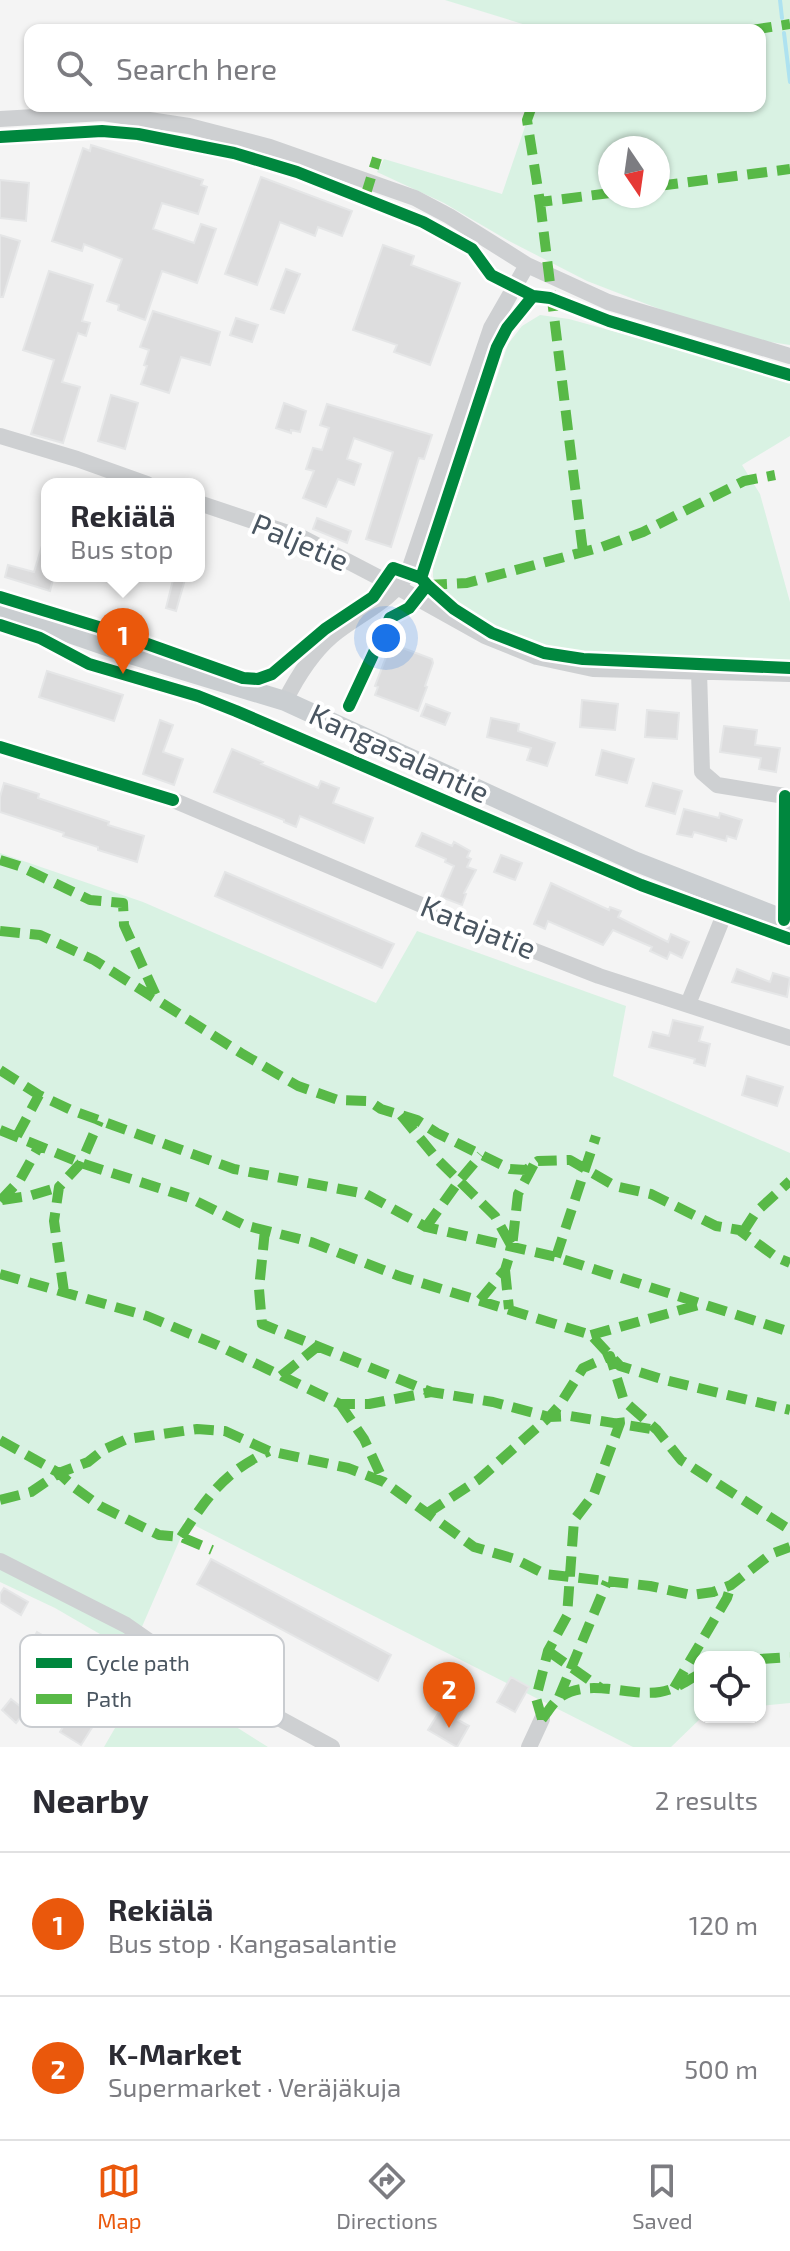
<!DOCTYPE html>
<html lang="en">
<head>
<meta charset="utf-8">
<style>
	:root { --surface:#fff; --page:#f7f7f7; --text:#2b2b33; --muted:#7c7c81; --line:#e1e1e2; --accent:#ea580c }
	body { margin:0; font-family:"Exo 2",sans-serif; background:var(--page); color:var(--text) }
	.controls { position:absolute; right:24px; bottom:24px; display:grid; overflow:hidden; border-radius:16px; box-shadow:0 2px 6px #0004 }
	.controls button { width:72px; height:72px; display:grid; place-items:center; padding:0; border:0; border-bottom:2px solid var(--line); background:var(--surface); color:var(--text); font:40px sans-serif }
	.compass { position:absolute; left:598px; top:136px; width:72px; height:72px; border-radius:50%; background:var(--surface); box-shadow:0 2px 6px #0004; rotate:167deg }
	.you { position:absolute; left:386px; top:638px; width:28px; height:28px; margin:-20px; border:6px solid #fff; border-radius:50%; background:#1a73e8; box-shadow:0 0 0 12px #1a73e833 }
	.badge { display:grid; place-items:center; width:52px; height:52px; border-radius:50%; background:var(--accent); color:#fff; font-size:26px; font-weight:700 }
	.pin { position:absolute; translate:-50% -66px; filter:drop-shadow(0 2px 4px #0008) }
	.pin::after { content:''; position:absolute; top:42px; width:28px; height:24px; background:inherit; clip-path:polygon(0 0,100% 0,50% 100%) }
	.popup { position:absolute; left:41px; top:478px; width:164px; height:104px; box-sizing:border-box; display:grid; place-content:center; border-radius:16px; background:var(--surface); filter:drop-shadow(0 2px 6px #0005); font-size:26px; white-space:nowrap; color:var(--muted) }
	.popup b { font-size:30px; color:var(--text) }
	.popup::after { content:''; position:absolute; left:50%; top:100%; margin-left:-16px; border:16px solid transparent; border-top-color:var(--surface) }
	.list { margin:0; padding:0; list-style:none }
	h2 { display:flex; justify-content:space-between; align-items:center; height:104px; margin:0; padding:0 32px; font-size:34px }
	h2 small { font-size:26px; font-weight:400; color:var(--muted) }
	.list li { display:grid; grid-template-columns:52px 1fr auto; gap:24px; align-items:center; box-sizing:border-box; height:144px; padding:0 32px; border-top:2px solid var(--line) }
	.list b { display:block; font-size:30px; white-space:nowrap }
	.list p { margin:0; font-size:26px; white-space:nowrap; color:var(--muted) }
	.list em { font-size:26px; font-style:normal; color:var(--muted) }
	.icon { flex:none; width:44px; height:44px; fill:none; stroke:currentColor; stroke-width:2; stroke-linecap:round; stroke-linejoin:round }
	.map { position:relative; flex:none; width:790px; height:1747px; overflow:hidden }
	.search { position:absolute; background:var(--surface); box-shadow:0 2px 6px #0004; left:24px; right:24px; top:24px; height:88px; display:flex; align-items:center; gap:20px; box-sizing:border-box; padding:0 28px; border-radius:16px; color:var(--muted); font-size:30px }
	.sheet { height:392px; background:var(--surface) }
	nav { display:flex; justify-content:space-around; align-items:center; box-sizing:border-box; height:112px; border-top:2px solid var(--line); background:var(--surface); font-size:22px; color:var(--muted) }
	nav a { display:grid; justify-items:center; gap:4px }
	nav .on { color:var(--accent) }
	.map>svg:first-child { display:block }
	.green { fill:#d9f2e3; fill-rule:evenodd }
	.lines { fill:none; stroke-linecap:round; stroke-linejoin:round }
	.stream { stroke:#aee2f0; stroke-width:4 }
	.building { fill:#ddddde; stroke:#e5e6e7; stroke-width:2 }
	.minor { stroke:#ced0d2; stroke-width:16 }
	.major { stroke:#caced1; stroke-width:20 }
	.quiet { stroke:#58b947; stroke-width:10; stroke-dasharray:20 10; stroke-linecap:butt }
	.cycleway-casing { stroke:#fff; stroke-width:17 }
	.cycleway { stroke:#00873e; stroke-width:12 }
	.labels { text-anchor:middle; stroke-width:8; stroke-linejoin:round; paint-order:stroke }
	.street-label { font-size:30px; fill:#4a5661; stroke:#fff }
	.key { fill:#fff; stroke:#c9ccd0; stroke-width:2 }
	.key-label { font-size:22px; fill:#4a5661 }
</style>
</head>
<body>
<div class="map">
<svg width="790" height="1747" viewBox="0 0 790 1747">
	<rect width="100%" height="100%" fill="#f4f4f4"/>
	<path class="green" d="M445,0H790V345L764,341L675,315L587,281L509,241L444,203L377,172L384,159L502,194L532,106H760V30H542ZM610,148H658V196H610Z
		M540,315L569,319L790,380V436L742,465L760,494L790,602V663L592,654L541,646L483,620L441,594L433,577V567L508,344L522,326Z
		M0,853L143,902L376,1003L417,931L626,1006L613,1076L790,1153V1703L760,1706V1657H700V1717H702L671,1747H633L184,1520L181,1537L131,1652L55,1608L0,1582Z
		M148,1671L268,1747H104Z"/>
	<g class="lines">
		<path class="stream" d="M780,0L782,18
			M784,33L790,82"/>
	</g>
	<path class="building" d="M91,145L203,180L201,185L207,187L198,214L162,203L153,229L194,243L201,224L216,229L197,283L162,271L145,320L118,310L119,305L107,301L122,259L84,244L82,251L52,241L83,148L90,151Z
		M261,177L352,211L342,236L318,227L315,236L280,222L257,285L225,274Z
		M0,180L29,183L26,221L0,218Z
		M0,235L20,241L3,297H0Z
		M383,245L414,256L411,265L460,283L430,365L394,352L397,345L353,330Z
		M286,269L300,274L284,313L271,309Z
		M49,271L93,285L82,321L90,323L86,336L78,333L62,382L80,387L63,443L31,434L54,360L23,350Z
		M153,311L220,332L210,365L181,357L169,393L141,384L147,366L144,365L149,350L140,347Z
		M236,318L258,325L252,342L230,335Z
		M111,395L138,403L125,449L98,441Z
		M284,403L306,411L300,432L291,430V433L276,428Z
		M327,404L432,435L424,459L419,458L391,547L366,539L393,452L354,438L347,459L361,464L354,485L338,479L326,507L303,498L314,471L306,469L313,448L322,450L329,428L320,425Z
		M317,518L351,531L347,543L313,529Z
		M44,539H47V576H54L50,591L5,577L8,565L34,572Z
		M174,576H186L176,611L166,608Z
		M395,645L432,659L433,663L425,686L427,687L418,711L375,695L378,687L375,686L388,652L392,653Z
		M47,671L123,695L114,721L39,697Z
		M582,700L618,704L615,730L580,727Z
		M426,704L450,713L445,725L421,716Z
		M647,710L679,713L677,739L645,737Z
		M491,718L519,724L518,731L555,743L547,766L527,760L531,748L487,737Z
		M160,720L173,725L163,752L183,759L174,785L143,774Z
		M724,726L757,730L755,745L780,748L776,772L759,769L761,758L720,752Z
		M232,749L263,762L261,764L318,788L321,781L339,788L333,803L373,818L364,843L300,816L296,827L284,822V820L214,792Z
		M602,750L634,759L627,783L596,775Z
		M4,783L39,794L38,798L109,822L108,825L144,836L137,862L98,850V847L63,836L64,833L0,812V797Z
		M653,783L682,791L675,814L646,806Z
		M684,809L719,818L720,813L742,820L736,839L727,836L726,841L694,832L692,837L677,834Z
		M422,833L452,846L454,842L470,851L467,857L471,859L467,867L476,870L464,893L466,894L462,905L441,897L454,866L445,862L446,859L416,846Z
		M501,855L522,863L515,880L494,872Z
		M225,872L394,944L382,968L215,896Z
		M551,883L609,910L610,907L621,911L618,917L668,942L671,934L689,942L682,958L670,952L667,959L650,951L652,947L613,930L603,945L548,921L545,929L534,924Z
		M737,969L770,982L773,973L790,978L787,997L732,982Z
		M673,1020L703,1027L699,1041L710,1044L705,1066L694,1063L695,1059L649,1047L653,1032L669,1036Z
		M747,1076L783,1087L777,1106L742,1095Z
		M211,1559L391,1655L378,1681L197,1584Z
		M4,1588L28,1602L21,1615L0,1602V1594Z
		M37,1632L60,1645L49,1663L27,1649Z
		M87,1656L105,1668L98,1679L80,1668Z
		M511,1677L529,1687L515,1712L497,1702Z
		M453,1689L470,1699L458,1720L469,1726L457,1747L428,1730Z
		M91,1698L105,1707L81,1745L60,1732L74,1708L82,1713Z
		M11,1699L26,1711L16,1723L2,1710Z"/>
	<g class="lines">
		<path class="minor" d="M0,119L103,113L189,126L270,147L415,198L449,216L527,265L608,302L790,356
			M0,436L77,459L147,484
			M199,503L303,538L399,588L485,636L537,657L593,669L790,674
			M699,671L702,772L717,785L785,796
			M285,701C297,677 311,654 332,636C358,614 390,603 408,573L491,328L527,265
			M173,800L476,928L599,976L790,1038
			M688,1004L730,900
			M0,1561L126,1625L192,1671L332,1747
			M529,1747L542,1719"/>
		<path class="major" d="M0,609L130,654L285,701L634,861L790,922"/>
		<path class="quiet" d="M752,30L790,24
			M532,106L527,120L540,202L610,193
			M658,186L790,169
			M365,197L377,158
			M540,202L583,552
			M427,585L467,583L602,547L643,532L744,481L775,475
			M0,860L19,866L90,900L123,903L124,925L157,998
			M0,931L40,935L94,960L241,1053L298,1086L338,1100L369,1101L381,1109L417,1120L437,1133L510,1169L526,1170L538,1161L570,1160L615,1186L651,1194L716,1226L739,1230L776,1257L790,1263
			M0,1070L39,1095L71,1110L234,1169L366,1194L426,1227L556,1257L790,1332
			M401,1115L437,1159L495,1216L512,1247L518,1194L534,1164
			M0,1130L81,1163L190,1198L244,1225L311,1242L399,1276L591,1335L620,1366L665,1380L790,1410
			M17,1136L39,1095
			M2,1200L29,1196L59,1187
			M0,1201L20,1180L39,1146
			M426,1227L459,1181L481,1155
			M265,1230L259,1289L262,1324L431,1392
			M743,1232L756,1212L790,1181
			M556,1257L596,1136
			M505,1270L509,1309
			M0,1274L147,1316L217,1345L340,1404H369L431,1392L493,1402L549,1417L570,1416L657,1430
			M64,1292L54,1221L59,1187L81,1163L99,1121
			M480,1300L505,1270L512,1247
			M591,1335L702,1304
			M281,1376L318,1346
			M340,1404L364,1439L384,1482
			M0,1440L59,1473L75,1488L100,1506L159,1535L181,1537L212,1550
			M0,1500L31,1492L59,1473L88,1462L103,1450L127,1439L197,1429L225,1431L269,1451L348,1468L384,1482L474,1547L515,1559L545,1574L650,1586L691,1595L713,1592L731,1585L771,1554L790,1547
			M426,1514L478,1480L549,1417L559,1406L583,1368L610,1356L624,1401L657,1430L681,1460L790,1530
			M181,1537C208,1496 223,1473 269,1451
			M548,1651L602,1689
			M760,1659L790,1657
			M674,1688L727,1598L731,1585
			M559,1697L607,1582
			M542,1719L536,1698L548,1651L567,1616L574,1520L594,1494L620,1423L619,1414
			M542,1719C548,1712 554,1701 562,1696C591,1678 630,1697 660,1692C675,1690 687,1680 700,1674"/>
		<g class="cycleway-casing">
			<path id="cycleway" d="M0,137L102,131L138,134L234,153L297,172L423,222L472,249L491,275L533,296L550,298L609,321L790,375
				M427,585L454,609L492,633L544,653L583,659L790,668
				M0,597L105,629L243,678L258,679L272,674L325,629L373,597L393,568L421,578
				M0,625L40,638L89,664L198,696L236,711L641,885L790,939
				M349,706L390,618L409,608L427,585L421,578L497,347L507,328L533,296
				M0,747L173,800
				M784,920L785,796"/>
		</g>
		<use href="#cycleway" class="cycleway"/>
	</g>
	<g class="labels">
		<g class="street-label">
			<text transform="translate(300 543) rotate(23)" y="10">Paljetie</text>
			<text transform="translate(399 754) rotate(25)" y="10">Kangasalantie</text>
			<text transform="translate(478 928) rotate(22)" y="10">Katajatie</text>
		</g>
	</g>
	<rect x="20" y="1635" width="264" height="92" rx="12" class="key"/>
	<rect x="36" y="1658" width="36" height="10" fill="#00873e"/>
	<rect x="36" y="1694" width="36" height="10" fill="#58b947"/>
	<g class="key-label">
		<text x="86" y="1671">Cycle path</text>
		<text x="86" y="1707">Path</text>
	</g>
</svg>
<div class="controls">
<button><svg class="icon" aria-label="locate" viewBox="0 0 24 24"><circle cx="12" cy="12" r="6"/><path d="M12 2v4M12 18v4M2 12h4M18 12h4"/></svg></button>
</div>
<svg class="compass" viewBox="-18 -18 36 36"><path d="M0-13l5 13h-10z" fill="#e53935"/><path d="M0 13l5-13h-10z" fill="#7c7c81"/></svg>
<div class="you"></div>
<div class="pin badge" style="left:123px;top:674px">1</div>
<div class="popup"><b>Rekiälä</b>Bus stop</div>
<div class="pin badge" style="left:449px;top:1728px">2</div>
<div class="search"><svg class="icon" aria-label="search" viewBox="0 0 24 24"><circle cx="10" cy="10" r="6"/><path d="M15 15l6 6"/></svg>Search here</div>
</div>
<section class="sheet">
<h2>Nearby<small>2 results</small></h2>
<ul class="list">
<li><span class="badge">1</span><div><b>Rekiälä</b><p>Bus stop · Kangasalantie</p></div><em>120 m</em></li>
<li><span class="badge">2</span><div><b>K-Market</b><p>Supermarket · Veräjäkuja</p></div><em>500 m</em></li>
</ul>
</section>
<nav>
<a class="on"><svg class="icon" aria-label="map" viewBox="0 0 24 24"><path d="M3 6l6-2 6 2 6-2v14l-6 2-6-2-6 2zM9 4v14M15 6v14"/></svg>Map</a>
<a><svg class="icon" aria-label="directions" viewBox="0 0 24 24"><path d="M12 3l9 9-9 9-9-9zM9 14v-3h6M13 9l2 2-2 2"/></svg>Directions</a>
<a><svg class="icon" aria-label="saved" viewBox="0 0 24 24"><path d="M7 4h10v16l-5-4-5 4z"/></svg>Saved</a>
</nav>
</body>
</html>
